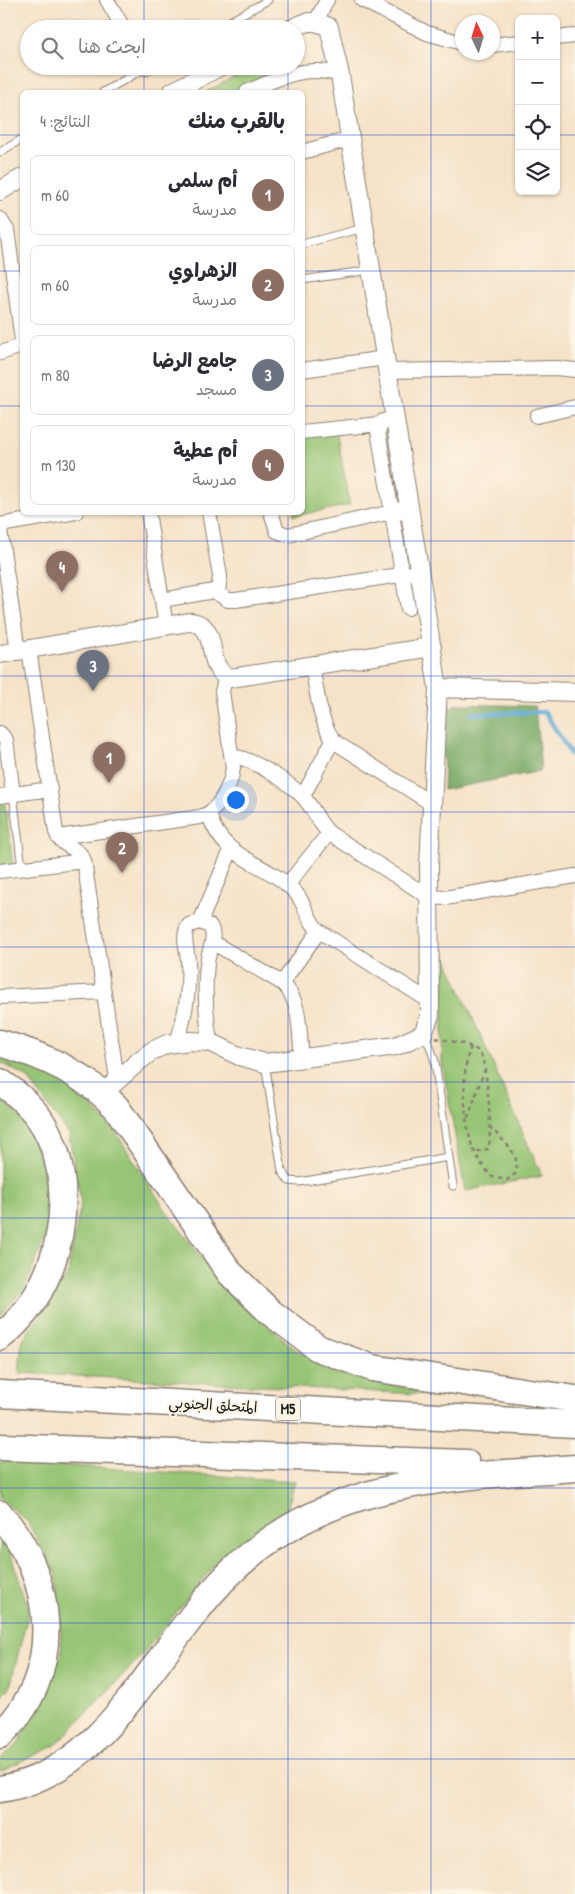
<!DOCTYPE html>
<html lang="ar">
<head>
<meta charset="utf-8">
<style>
	:root { --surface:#fff; --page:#f7f7f7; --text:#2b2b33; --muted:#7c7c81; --line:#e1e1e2; --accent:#b45309 }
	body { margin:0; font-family:"Patrick Hand","Playpen Sans Arabic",sans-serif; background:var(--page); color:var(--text); direction:rtl }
	.controls { position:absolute; right:15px; top:15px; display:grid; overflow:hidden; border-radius:8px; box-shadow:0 1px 4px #0004 }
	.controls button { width:45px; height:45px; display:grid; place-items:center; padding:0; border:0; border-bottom:1px solid var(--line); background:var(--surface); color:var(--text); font:25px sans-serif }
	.compass { position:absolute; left:455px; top:15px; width:45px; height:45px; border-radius:50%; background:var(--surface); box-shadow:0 1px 4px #0004; rotate:356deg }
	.you { position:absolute; left:235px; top:799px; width:18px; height:18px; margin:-12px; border:4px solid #fff; border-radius:50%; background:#1a73e8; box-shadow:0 0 0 8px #1a73e833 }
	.badge { display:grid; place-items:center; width:32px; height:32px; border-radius:50%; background:var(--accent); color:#fff; font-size:16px; font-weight:700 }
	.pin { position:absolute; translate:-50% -41px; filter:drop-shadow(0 1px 2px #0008) }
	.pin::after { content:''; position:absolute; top:26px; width:18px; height:15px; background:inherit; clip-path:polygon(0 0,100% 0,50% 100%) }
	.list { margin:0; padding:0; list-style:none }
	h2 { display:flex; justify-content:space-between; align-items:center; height:65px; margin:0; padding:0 20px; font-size:21px }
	h2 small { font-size:16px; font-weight:400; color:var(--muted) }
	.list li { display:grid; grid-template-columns:32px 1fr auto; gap:15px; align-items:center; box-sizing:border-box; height:80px; margin:0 10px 10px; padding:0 10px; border:1px solid var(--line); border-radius:8px }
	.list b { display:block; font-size:19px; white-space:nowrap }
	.list p { margin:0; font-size:16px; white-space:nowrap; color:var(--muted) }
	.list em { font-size:16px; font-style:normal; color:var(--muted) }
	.icon { flex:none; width:28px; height:28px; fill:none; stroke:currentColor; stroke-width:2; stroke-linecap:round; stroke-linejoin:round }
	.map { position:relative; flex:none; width:575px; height:1894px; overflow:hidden; direction:ltr }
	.search { position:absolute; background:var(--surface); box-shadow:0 1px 4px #0004; left:20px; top:20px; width:285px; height:55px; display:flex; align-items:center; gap:12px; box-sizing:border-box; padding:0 18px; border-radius:28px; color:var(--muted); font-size:19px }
	.panel { position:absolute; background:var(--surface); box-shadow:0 1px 4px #0004; left:20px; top:90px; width:285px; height:425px; border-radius:8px; direction:rtl }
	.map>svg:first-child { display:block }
	.green { fill:#97c574; stroke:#5a7048 }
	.forest { fill:#79aa66; stroke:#4a6341 }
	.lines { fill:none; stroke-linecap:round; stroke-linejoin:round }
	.stream { stroke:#5ba7d4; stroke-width:4.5 }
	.service-casing { stroke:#897f72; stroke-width:9 }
	.minor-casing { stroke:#897f72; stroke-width:16 }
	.tertiary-casing { stroke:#897f72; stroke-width:20 }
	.motorway-casing { stroke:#897f72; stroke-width:29 }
	.path { stroke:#897f72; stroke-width:2.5; stroke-dasharray:4 4; stroke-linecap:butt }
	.service { stroke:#fff; stroke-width:7 }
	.minor { stroke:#fff; stroke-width:14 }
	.tertiary { stroke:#fff; stroke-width:18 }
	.motorway { stroke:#fff; stroke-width:26 }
	.grid { fill:none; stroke:#1d4ed8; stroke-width:1; stroke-opacity:0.55 }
	.labels { text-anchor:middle; stroke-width:4.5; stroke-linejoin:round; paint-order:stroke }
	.shield { fill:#fcf5e5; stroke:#5f5d58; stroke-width:1 }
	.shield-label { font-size:14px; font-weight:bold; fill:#1c1c1c }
	.street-label { font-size:15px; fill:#1c1c1c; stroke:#fcf5e5 }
</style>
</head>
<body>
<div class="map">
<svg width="575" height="1894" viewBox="0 0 575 1894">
	<rect width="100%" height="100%" fill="#fcf5e5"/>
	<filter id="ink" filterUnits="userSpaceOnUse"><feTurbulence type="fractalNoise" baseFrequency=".02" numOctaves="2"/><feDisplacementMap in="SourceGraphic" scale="10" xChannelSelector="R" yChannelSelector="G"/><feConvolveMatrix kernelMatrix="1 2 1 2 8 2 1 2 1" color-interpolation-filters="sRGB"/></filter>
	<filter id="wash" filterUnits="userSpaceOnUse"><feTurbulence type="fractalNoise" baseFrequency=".0096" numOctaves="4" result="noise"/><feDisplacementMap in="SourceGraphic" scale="20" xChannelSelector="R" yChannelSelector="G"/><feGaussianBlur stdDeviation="1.12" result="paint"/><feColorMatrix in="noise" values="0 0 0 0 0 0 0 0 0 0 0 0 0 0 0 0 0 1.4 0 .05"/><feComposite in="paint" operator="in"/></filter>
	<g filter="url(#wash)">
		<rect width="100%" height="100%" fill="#f6e2c8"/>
		<path class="green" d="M254,66H286L231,92H206Z
			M336,430L350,505L294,516L293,513L302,512L303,436Z
			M0,798H4L13,866L0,867Z
			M445,955L542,1176L465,1191L442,1062Z
			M0,1052L65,1077L116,1133L165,1209L220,1283L297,1351L354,1376L435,1395L19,1373L22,1341L68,1274L81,1202L69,1134L27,1077L0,1062Z
			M0,1099L24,1119L49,1180L48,1230L25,1288L0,1316Z
			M0,1461L295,1481L287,1510L215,1564L141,1656L56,1745L0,1771V1760L19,1743L62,1654L57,1575L27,1521L0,1498Z
			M0,1539L9,1549L29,1610L10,1687L0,1699Z"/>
		<path class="forest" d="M457,704L535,706L541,771L443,790L444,765L437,714Z"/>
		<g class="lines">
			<path class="stream" d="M471,714L545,712L571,755L575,756"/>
		</g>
	</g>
	<g filter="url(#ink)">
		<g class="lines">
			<g class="service-casing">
				<path id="service" d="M216,29L268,0
					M103,92L146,68
					M0,152L22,139
					M302,244L364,228
					M302,280L371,270
					M13,794L22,868
					M423,1034L430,1046L435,1062L453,1186
					M265,1063L282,1171L289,1181L299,1182L449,1157"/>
			</g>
			<g class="minor-casing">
				<path id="minor" d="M107,0L124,29
					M362,0L427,33L462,43
					M316,21L327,0
					M556,38L575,36
					M492,45L519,42
					M145,66L146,68
					M247,92C278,78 305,64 340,75
					M302,152L350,139
					M0,219L7,230L22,340
					M0,353L22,346
					M302,370L385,358
					M387,371L556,368L575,370
					M537,416L575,407
					M395,418L383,421L378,431L408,608
					M302,432L380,424
					M148,512L166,626
					M209,512L220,576L218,592
					M271,512L277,531L288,535L392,512
					M0,525L76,512
					M0,530L18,651
					M162,600L214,591L228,600H236L420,572
					M29,649L56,832C61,848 79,846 84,861L117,1079
					M312,666C317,688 319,729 338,744L432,804
					M0,733L6,740L13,794
					M233,757C249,756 293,785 304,798C314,809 318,822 329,833L429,897L445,898L575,876
					M0,796L50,789
					M303,796L333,740
					M209,814C222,861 266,861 295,892C306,904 307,920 319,931L431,1002
					M58,837L200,817C218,813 231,786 233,768L222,691L226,676
					M0,871L84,861
					M287,885L329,833
					M200,922L231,850
					M212,942L282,983C302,1000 299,1035 302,1059
					M282,983L319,931
					M0,997L104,992
					M177,1043C185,1017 190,990 188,962C188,950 181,936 189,925L200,922L210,926C217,938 208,951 207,964C204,990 206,1016 210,1042"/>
			</g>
			<g class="tertiary-casing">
				<path id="tertiary" d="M172,92L221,66
					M0,191L22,178
					M392,512L409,509
					M0,654L189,622C223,623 202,671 231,678L432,647
					M438,688L575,692
					M103,1093L139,1061L152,1051L167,1044L191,1041L210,1042L239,1056L265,1063L396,1046L423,1034L430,1015L429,865L438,688L340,75L329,27C313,19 307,21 291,29"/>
			</g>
			<g class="motorway-casing">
				<path id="motorway" d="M0,1043C45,1056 83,1073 116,1107L230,1273L270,1312L318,1348L372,1368L575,1399
					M0,1082C14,1091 26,1102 37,1115C84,1179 63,1290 0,1337
					M0,1394L575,1424
					M0,1447L466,1463
					M0,1514C55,1577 66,1675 0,1735
					M0,1789C93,1775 141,1680 194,1614C216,1585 243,1558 273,1538C363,1477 471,1476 575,1468"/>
			</g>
			<path class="path" d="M436,1038C448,1041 472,1043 480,1053C487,1061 493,1139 488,1149L475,1152
				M471,1047C460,1070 464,1128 474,1151C479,1161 485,1169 492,1177L507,1180L515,1174C523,1156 503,1141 491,1128
				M468,1118L484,1071"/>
			<use href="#service" class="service"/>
			<use href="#minor" class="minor"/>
			<use href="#tertiary" class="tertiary"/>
			<use href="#motorway" class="motorway"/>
		</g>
	</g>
	<path class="grid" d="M144,0V29M288,0V29M431,0V1894M144,66V92M288,66V92M0,135H22M302,135H519M556,135H575M0,271H22M302,271H575M0,406H22M302,406H575M144,512V1894M288,512V1894M0,541H575M0,676H575M0,812H575M0,947H575M0,1082H575M0,1218H575M0,1353H575M0,1488H575M0,1623H575M0,1759H575"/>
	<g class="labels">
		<rect class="shield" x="275.5" y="1397.5" width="25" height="23" rx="4"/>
		<g class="shield-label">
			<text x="288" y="1414">M5</text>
		</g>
		<g class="street-label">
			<text transform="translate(213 1405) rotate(3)" y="5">المتحلق الجنوبي</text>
		</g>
	</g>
</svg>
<div class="controls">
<button>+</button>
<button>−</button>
<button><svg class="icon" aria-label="locate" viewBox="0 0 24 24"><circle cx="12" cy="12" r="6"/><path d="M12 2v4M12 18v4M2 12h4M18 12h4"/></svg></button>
<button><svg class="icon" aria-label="layers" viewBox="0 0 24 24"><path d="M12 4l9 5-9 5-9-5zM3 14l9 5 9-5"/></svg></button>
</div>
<svg class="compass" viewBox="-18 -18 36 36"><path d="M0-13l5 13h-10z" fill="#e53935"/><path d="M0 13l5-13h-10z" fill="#7c7c81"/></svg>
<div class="you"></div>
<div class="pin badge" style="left:109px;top:783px;background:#8d6e63">1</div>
<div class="pin badge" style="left:122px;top:873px;background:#8d6e63">2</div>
<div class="pin badge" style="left:93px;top:691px;background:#6b7280">3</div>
<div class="pin badge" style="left:62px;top:592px;background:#8d6e63">4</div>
<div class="search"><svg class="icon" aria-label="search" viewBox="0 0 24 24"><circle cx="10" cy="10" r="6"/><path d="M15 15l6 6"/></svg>ابحث هنا</div>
<section class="panel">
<h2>بالقرب منك<small>النتائج: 4</small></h2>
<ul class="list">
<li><span class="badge" style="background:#8d6e63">1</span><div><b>أم سلمى</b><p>مدرسة</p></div><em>60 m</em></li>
<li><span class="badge" style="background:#8d6e63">2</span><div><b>الزهراوي</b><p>مدرسة</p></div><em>60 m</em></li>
<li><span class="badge" style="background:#6b7280">3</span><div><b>جامع الرضا</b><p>مسجد</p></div><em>80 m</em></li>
<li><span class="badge" style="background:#8d6e63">4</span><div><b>أم عطية</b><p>مدرسة</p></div><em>130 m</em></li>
</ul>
</section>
</div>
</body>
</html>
